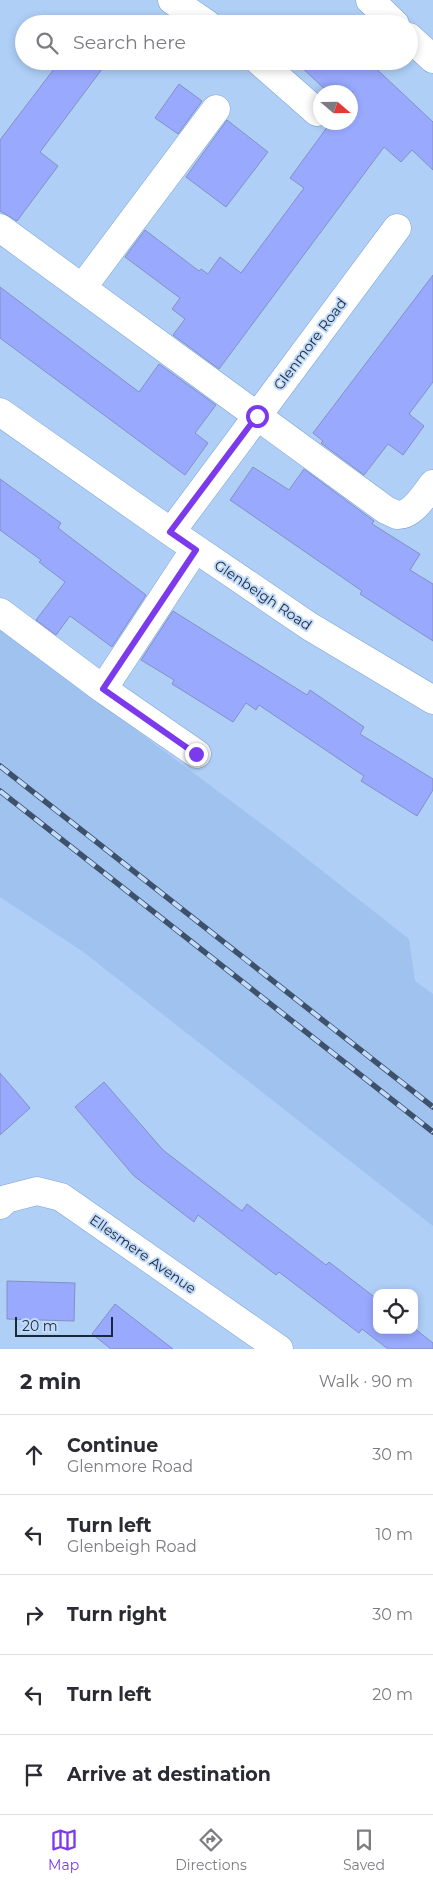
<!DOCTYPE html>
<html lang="en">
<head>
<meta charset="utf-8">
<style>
	:root { --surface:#fff; --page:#f2f2f3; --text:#2b2b33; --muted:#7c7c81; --line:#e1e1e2; --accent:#7c3aed }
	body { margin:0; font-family:Montserrat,sans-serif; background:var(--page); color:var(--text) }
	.controls { position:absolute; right:15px; bottom:15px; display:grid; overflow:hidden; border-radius:10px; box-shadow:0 2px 8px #0003 }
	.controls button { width:45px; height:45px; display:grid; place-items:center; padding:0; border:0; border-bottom:1px solid var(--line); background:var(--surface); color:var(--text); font:25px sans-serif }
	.compass { position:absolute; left:313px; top:85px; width:45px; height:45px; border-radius:50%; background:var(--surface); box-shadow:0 2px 8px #0003; rotate:110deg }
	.scale { position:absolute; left:15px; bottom:12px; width:98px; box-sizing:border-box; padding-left:5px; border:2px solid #19283b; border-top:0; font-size:14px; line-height:18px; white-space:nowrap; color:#19283b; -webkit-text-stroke:4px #c3dbfa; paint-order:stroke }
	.stop { position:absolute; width:15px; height:15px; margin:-11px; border:4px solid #7c3aed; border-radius:50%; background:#fff }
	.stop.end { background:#7c3aed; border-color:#fff; box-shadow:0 1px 5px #0008 }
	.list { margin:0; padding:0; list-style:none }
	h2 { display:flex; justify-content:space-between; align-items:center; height:65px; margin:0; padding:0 20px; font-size:21px }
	h2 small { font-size:16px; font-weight:400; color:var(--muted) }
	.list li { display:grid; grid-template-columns:32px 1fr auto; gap:15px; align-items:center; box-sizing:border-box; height:80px; padding:0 20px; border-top:1px solid var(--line) }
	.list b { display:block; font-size:19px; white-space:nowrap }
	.list p { margin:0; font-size:16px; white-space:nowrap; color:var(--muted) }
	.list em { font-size:16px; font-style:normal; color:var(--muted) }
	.icon { flex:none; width:28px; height:28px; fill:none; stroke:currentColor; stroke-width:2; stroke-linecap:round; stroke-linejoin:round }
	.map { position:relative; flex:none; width:433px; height:1349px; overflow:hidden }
	.search { position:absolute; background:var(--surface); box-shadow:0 2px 8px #0003; left:15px; right:15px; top:15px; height:55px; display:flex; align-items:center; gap:12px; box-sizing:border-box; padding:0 18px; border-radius:28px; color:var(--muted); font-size:19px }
	.sheet { height:465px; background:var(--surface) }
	nav { display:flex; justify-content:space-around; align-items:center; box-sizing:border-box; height:70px; border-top:1px solid var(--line); background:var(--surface); font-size:14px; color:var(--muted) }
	nav a { display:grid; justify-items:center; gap:2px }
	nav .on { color:var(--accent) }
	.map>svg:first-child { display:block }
	.built { fill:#9fc2ee }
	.building { fill:#98a9fe; stroke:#8490c6 }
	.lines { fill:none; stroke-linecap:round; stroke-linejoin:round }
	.minor-casing { stroke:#7ea4d5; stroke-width:29 }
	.minor { stroke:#fff; stroke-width:28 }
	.rail-casing { stroke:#3e516a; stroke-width:5.5 }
	.rail { stroke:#c3dbfa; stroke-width:4; stroke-dasharray:11; stroke-linecap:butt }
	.route { stroke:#7c3aed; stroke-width:6 }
	.labels { text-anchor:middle; stroke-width:4; stroke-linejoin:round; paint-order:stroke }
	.street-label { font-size:14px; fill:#19283b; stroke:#c3dbfa }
</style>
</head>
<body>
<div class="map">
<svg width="433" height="1349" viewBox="0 0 433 1349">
	<rect width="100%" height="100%" fill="#afcff7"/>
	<path class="built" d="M0,628L283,840L409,939L415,981L433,994V1226L82,951L0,897Z"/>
	<path class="building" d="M60,61H108L40,152L58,166L17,221L0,211V140Z
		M301,61H368L433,122V170L412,150L401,162L384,147L219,369L173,335L185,319L172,309L180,298L125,257L145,230L199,271L201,269L208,274L220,257L241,273L304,188L290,178L331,122H350V96L353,92H328L298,64Z
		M179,84L202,101L178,134L155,118Z
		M227,120L268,152L226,207L186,177Z
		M433,275V382L409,414L424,426L403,455L388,444L364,475L321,443L323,441L313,433Z
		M0,287L139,392L159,364L216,405L195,433L208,443L185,475L0,338Z
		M253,467L289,490L304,469L374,521L372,524L420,554L410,570L433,584V641L360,594L362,591L230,500Z
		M0,479L61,523L58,528L146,595L112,647L70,616L56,635L36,620L65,582L39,562L41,560L0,530Z
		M173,611L307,695L310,690L364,727L360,734L433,779V790L417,816L361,781L364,776L259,705L256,710L246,703L233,722L172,684L174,680L141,660Z
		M0,1073L30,1108L0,1135Z
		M104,1082L163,1150L242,1211L247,1204L326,1265L329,1262L377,1299V1330H414V1328L433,1343V1349H388L362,1329L359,1333L279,1272L276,1275L198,1215L194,1222L134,1176L75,1107Z
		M7,1281L75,1283L74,1321L7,1319Z
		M115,1304L142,1325L173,1349H111L92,1334Z"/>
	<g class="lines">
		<g class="minor-casing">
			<path id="minor" d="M172,0L207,24
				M370,0L395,24
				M409,37L433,59
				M259,61L317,112
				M0,228L386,510C389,511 394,514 397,515C413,516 425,494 433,484
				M82,288L216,109
				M0,412L171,532L309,626L433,700
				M171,532L397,228
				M0,612L103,689L197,754
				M103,689L195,549
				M0,1205L6,1199L37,1191L61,1197L279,1349"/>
		</g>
		<use href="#minor" class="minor"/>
		<g class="rail-casing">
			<path id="rail" d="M0,766L433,1107
				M0,791L433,1132"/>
		</g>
		<use href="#rail" class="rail"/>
	</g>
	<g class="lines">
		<path class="route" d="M196,754L103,689L196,550L170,532L257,416"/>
	</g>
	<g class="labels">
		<g class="street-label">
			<text transform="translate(310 344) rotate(-53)" y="5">Glenmore Road</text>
			<text transform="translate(263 595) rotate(34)" y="5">Glenbeigh Road</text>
			<text transform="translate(143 1254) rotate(35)" y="5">Ellesmere Avenue</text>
		</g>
	</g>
</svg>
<div class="controls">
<button><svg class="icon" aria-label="locate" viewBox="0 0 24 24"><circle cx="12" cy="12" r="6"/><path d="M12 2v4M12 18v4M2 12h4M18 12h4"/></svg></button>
</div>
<svg class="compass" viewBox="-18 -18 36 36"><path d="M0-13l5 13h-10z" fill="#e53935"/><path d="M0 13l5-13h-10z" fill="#7c7c81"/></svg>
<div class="scale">20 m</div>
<div class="stop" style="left:257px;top:416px"></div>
<div class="stop end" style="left:196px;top:754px"></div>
<div class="search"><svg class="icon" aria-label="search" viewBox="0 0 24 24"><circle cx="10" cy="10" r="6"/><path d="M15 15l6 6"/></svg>Search here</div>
</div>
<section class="sheet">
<h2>2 min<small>Walk · 90 m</small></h2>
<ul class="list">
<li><svg class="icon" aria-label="ahead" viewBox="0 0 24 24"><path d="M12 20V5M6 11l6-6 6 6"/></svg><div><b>Continue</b><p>Glenmore Road</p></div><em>30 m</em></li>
<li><svg class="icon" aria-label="left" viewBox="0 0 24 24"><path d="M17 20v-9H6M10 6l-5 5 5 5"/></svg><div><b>Turn left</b><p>Glenbeigh Road</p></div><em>10 m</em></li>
<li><svg class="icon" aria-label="right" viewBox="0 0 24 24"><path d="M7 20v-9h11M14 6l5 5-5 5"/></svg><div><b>Turn right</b></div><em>30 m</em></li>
<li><svg class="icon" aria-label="left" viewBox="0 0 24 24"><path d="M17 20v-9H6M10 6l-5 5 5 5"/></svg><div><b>Turn left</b></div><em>20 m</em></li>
<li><svg class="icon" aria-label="arrive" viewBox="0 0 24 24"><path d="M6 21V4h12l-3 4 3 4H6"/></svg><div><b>Arrive at destination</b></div></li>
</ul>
</section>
<nav>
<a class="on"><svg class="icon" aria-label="map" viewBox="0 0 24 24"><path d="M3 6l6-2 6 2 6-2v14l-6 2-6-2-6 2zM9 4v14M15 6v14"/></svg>Map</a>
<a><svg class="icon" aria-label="directions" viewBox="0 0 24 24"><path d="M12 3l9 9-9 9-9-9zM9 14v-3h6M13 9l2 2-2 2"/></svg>Directions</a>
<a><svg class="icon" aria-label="saved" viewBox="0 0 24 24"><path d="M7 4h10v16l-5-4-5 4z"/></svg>Saved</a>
</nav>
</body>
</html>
